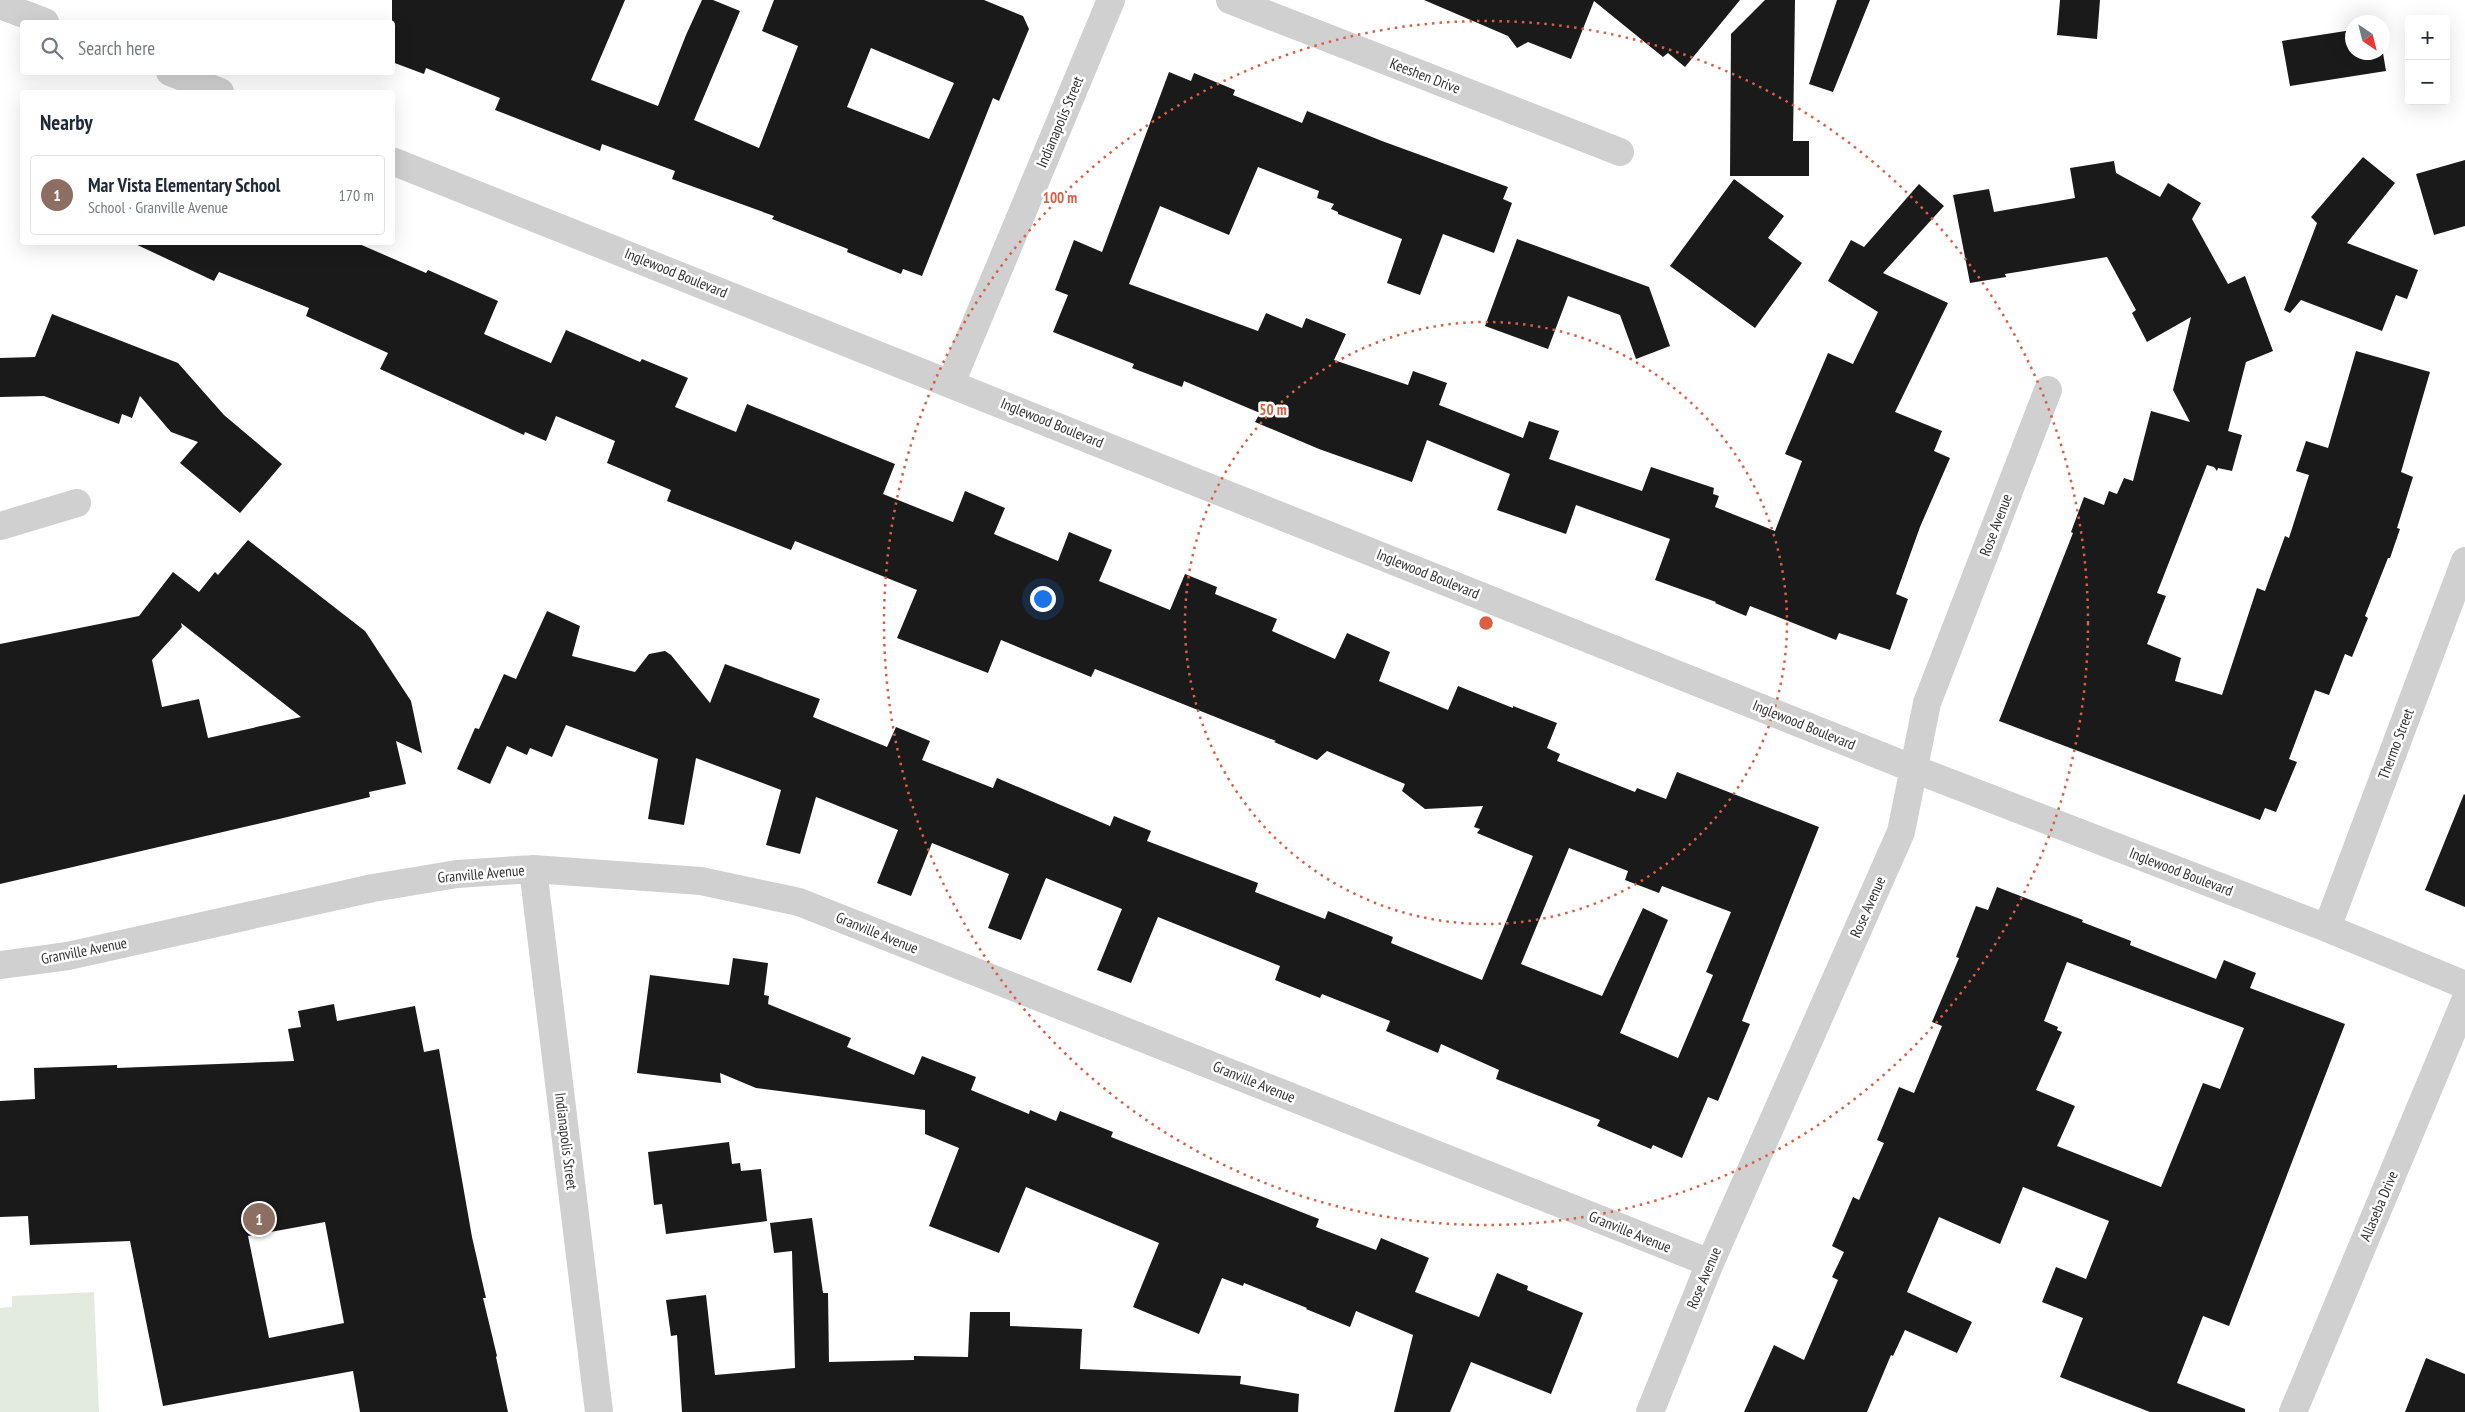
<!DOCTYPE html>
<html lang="en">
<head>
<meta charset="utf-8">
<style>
	:root { --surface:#fff; --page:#f6f6f7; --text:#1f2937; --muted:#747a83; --line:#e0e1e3; --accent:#db5e43 }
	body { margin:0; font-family:"PT Sans Narrow",sans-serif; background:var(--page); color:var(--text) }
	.controls { position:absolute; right:15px; top:15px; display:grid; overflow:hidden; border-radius:5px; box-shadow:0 5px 20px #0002 }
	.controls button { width:45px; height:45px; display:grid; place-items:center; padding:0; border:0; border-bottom:1px solid var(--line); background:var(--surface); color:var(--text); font:25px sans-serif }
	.compass { position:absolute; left:2345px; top:15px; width:45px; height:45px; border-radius:50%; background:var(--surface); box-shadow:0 5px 20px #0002; rotate:145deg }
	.you { position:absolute; left:1042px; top:598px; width:18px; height:18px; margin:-12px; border:4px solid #fff; border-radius:50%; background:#1a73e8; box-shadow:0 0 0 8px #1a73e833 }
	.badge { display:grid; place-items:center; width:32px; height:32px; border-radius:50%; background:var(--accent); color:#fff; font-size:16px; font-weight:700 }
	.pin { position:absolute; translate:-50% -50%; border:2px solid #fff; box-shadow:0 1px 5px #0006 }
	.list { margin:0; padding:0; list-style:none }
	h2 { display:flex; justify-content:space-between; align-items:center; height:65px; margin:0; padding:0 20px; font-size:21px }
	h2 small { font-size:16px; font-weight:400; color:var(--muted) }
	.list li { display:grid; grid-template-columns:32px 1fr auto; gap:15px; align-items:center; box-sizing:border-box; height:80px; margin:0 10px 10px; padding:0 10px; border:1px solid var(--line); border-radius:5px }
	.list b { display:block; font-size:19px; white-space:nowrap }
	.list p { margin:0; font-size:16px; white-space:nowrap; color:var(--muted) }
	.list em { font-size:16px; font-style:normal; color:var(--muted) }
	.icon { flex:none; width:28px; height:28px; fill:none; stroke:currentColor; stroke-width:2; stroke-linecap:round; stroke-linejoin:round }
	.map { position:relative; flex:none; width:2465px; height:1412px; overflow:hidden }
	.search { position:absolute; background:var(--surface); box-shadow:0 5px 20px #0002; left:20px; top:20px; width:375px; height:55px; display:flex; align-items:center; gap:12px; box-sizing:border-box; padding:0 18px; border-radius:5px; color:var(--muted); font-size:19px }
	.panel { position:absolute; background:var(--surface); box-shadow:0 5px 20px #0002; left:20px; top:90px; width:375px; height:155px; border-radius:5px }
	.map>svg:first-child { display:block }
	.green { fill:#e3ebdf }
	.building { fill:#1a1a1a; fill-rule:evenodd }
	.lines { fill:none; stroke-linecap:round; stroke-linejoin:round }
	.street { stroke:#d0d0d0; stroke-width:28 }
	.ring { fill:none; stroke:#db5e43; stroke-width:2.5; stroke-dasharray:2.5 5 }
	.labels { text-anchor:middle; stroke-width:5; stroke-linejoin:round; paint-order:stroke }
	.street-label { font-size:15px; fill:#333; stroke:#fff }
	.centre { fill:#db5e43; stroke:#fff; stroke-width:2.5 }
	.ring-label { font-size:15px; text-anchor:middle; font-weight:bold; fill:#db5e43; stroke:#fff; stroke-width:5; stroke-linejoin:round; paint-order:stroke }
</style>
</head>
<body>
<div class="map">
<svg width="2465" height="1412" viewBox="0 0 2465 1412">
	<rect width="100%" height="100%" fill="#fff"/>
	<path class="green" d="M94,1292L99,1412H0V1308L12,1307V1296Z"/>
	<path class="building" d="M392,0H625L591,80L658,106L686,35L702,0H713L740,11L694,120L759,148L798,46L762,31L774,0H984L1023,16L1029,29L999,101L993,98L922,276L903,269L901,274L847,252L848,249L772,219L774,216L672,179L675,171L602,144L600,151L495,110L500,98L426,68L424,74L392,62ZM871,48L954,83L929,139L847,107Z
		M1424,0H1740L1685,67L1668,53L1663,57L1594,1L1571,59L1528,42L1517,48L1508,36Z
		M1765,0H1795L1793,141H1809V176H1730L1731,34Z
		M1837,0H1870L1833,92L1809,84Z
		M2060,0H2100L2097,39L2057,35Z
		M2352,30V52H2382V47L2386,71L2290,86L2282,41Z
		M1169,72L1191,81L1194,73L1235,90L1233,95L1302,123L1307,111L1382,141L1508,187L1503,199L1512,203L1494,253L1443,234L1420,295L1387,283L1402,239L1338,214V212L1331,209L1334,204L1317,198L1319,191L1258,167L1229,235L1160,206L1129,284L1258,331L1266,313L1302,328L1306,318L1346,334L1334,360L1408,385L1413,371L1447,383L1439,405L1523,438L1529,421L1559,431L1549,459L1642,491L1651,467L1714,488L1713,494L1719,496L1715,507L1775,531L1802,461L1785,454L1828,353L1853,364L1878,312L1828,281L1851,240L1864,247L1919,184L1944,206L1883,273L1948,303L1895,412L1942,431L1934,451L1950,458L1920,527L1896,594L1908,599L1890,650L1839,633L1836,640L1750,606L1746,616L1715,603L1716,602L1655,580L1670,539L1576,505L1566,534L1497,510L1510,474L1427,440L1412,482L1319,449L1255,422L1260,413L1184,381L1182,387L1132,368L1134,364L1053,332L1068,295L1055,290L1074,240L1102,252Z
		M2363,157L2395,183L2347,243L2418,270L2407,299L2396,295L2382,331L2301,300L2290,313L2284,310L2317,223L2311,217Z
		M2465,160V226L2434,235L2416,174Z
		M2114,161L2116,173L2160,197L2168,183L2201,203L2192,219L2228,284L2245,276L2273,351L2246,362L2228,431L2242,435L2232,471L2218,468L2217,471L2214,467L2207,465L2157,593L2166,596L2147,644L2181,658L2175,681L2222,695L2257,588L2265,591L2285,536L2289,538L2309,475L2296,471L2306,441L2328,448L2356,351L2430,372L2401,472L2413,477L2397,528L2400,529L2390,558H2388L2365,616L2368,618L2352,657L2345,654L2329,695L2315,690L2289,759L2297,762L2276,812L2265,808L2260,820L1999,721L2073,533L2071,532L2084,497L2104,505L2109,491L2117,494L2124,478L2133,481L2151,411L2190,422L2173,390L2191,317L2147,342L2132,313L2136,310L2107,257L2005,274L2006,277L1970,283L1953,195L1989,189L1994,212L2075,198L2070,168Z
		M1734,179L1784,216L1768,238L1802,263L1755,328L1670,266Z
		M1517,239L1649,287L1670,346L1636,359L1620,315L1568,296L1548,349L1485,326Z
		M131,242L357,243L426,273L428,270L498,301L484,334L551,363L566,330L640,362L642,359L688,378L675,407L736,432L747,404L895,464L883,494L953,522L965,491L1005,508L994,534L1058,561L1069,532L1112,550L1099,581L1170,610L1185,574L1217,587L1215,594L1277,619L1272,631L1335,659L1347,633L1390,652L1379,681L1448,710L1458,686L1513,708V706L1557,723L1547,748L1560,754L1557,761L1635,792L1637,788L1666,799L1677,772L1819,827L1742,1021L1750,1024L1718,1101L1708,1097L1682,1158L1653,1145L1651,1149L1597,1126L1600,1120L1496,1079L1499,1070L1441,1044L1438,1053L1386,1031L1390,1021L1322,994L1320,998L1275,980L1280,966L1158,917L1131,983L1097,970L1122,909L1046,878L1021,940L988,928L1009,874L932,843L911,896L877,883L898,830L816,797L800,854L766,845L781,790L696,758L684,825L648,819L658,759L566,725L552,757L530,748L527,755L507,746L490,784L457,769L475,728L479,729L504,674L516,679L547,611L580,626L572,656L635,672L649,654L665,651L671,655L710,703L725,664L820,699L813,717L887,747L896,727L930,741L922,760L993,788L997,778L1110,826L1114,816L1151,831L1147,841L1258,883L1255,892L1325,919L1328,911L1393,937L1391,943L1482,980L1533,856L1477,833L1480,829L1474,827L1483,806L1425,809L1402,791L1405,784L1327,751L1317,760L1274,742L1276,741L1095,669L1091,677L1001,640L988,673L897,638L917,590L795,541L791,550L667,501L671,490L607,463L615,441L556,416L546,441L525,432L524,435L380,369L388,353L306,316L309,308L219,272L214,281ZM1569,848L1628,871L1625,880L1659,893L1662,886L1731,912L1706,972L1713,975L1678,1058L1620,1033L1668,920L1643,908L1602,996L1521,964Z
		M52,314L178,363L224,415L282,464L240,513L180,463L198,442L171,432L140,396L132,418L122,414L119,424L44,396L0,397V358L35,357Z
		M248,540L365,631L411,701L422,753L396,741L406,784L369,792L370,797L279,819L0,884V644L139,616L173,572L199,592L215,572L218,575ZM181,623L246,674L301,717L208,738L199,699L162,707L152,660L182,627Z
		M2464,794L2465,795V907L2425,890Z
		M1997,887L2083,920L2082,922L2131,941L2130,945L2216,979L2224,960L2256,973L2250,988L2345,1024L2229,1326L2203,1316L2177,1383L2245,1409V1412H2150L2060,1377L2083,1318L2042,1302L2056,1267L2086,1279L2109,1221L2023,1187L2000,1244L1939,1217L1907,1292L1972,1322L1957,1353L1905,1330L1893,1356L1891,1355L1867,1412H1744L1774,1345L1804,1360L1838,1280L1832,1277L1844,1252L1832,1246L1853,1197L1859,1200L1884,1143L1877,1140L1899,1087L1914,1093L1942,1026L1932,1022L1959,958L1956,957L1976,906L1988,910ZM2067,962L2244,1028L2220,1089L2203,1083L2161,1187L2057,1146L2075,1106L2036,1090L2062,1032L2057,1030L2058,1027L2044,1021Z
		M733,958L768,963L764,995L769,996L768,1004L851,1038L847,1047L914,1075L922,1056L976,1077L971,1090L1029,1114L1030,1110L1056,1121L1060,1111L1113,1132L1111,1137L1319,1219L1316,1227L1376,1250L1381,1238L1429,1258L1415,1292L1479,1317L1497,1273L1528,1286L1527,1290L1583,1313L1551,1394L1471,1362L1450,1412H1394L1413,1335L1356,1311L1350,1327L1306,1309L1307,1308L1244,1283L1243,1286L1222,1278L1199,1334L1133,1307L1159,1243L1026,1187L999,1253L929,1226L959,1148L925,1134V1110L756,1088L720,1073L721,1083L637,1073L650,975L729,985Z
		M334,1004L337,1021L415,1006L424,1052L439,1049L472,1237L486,1298H483L497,1356L496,1357L508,1412H360L353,1371L163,1406L130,1241L30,1245L28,1216L0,1217V1101L35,1099L34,1068L117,1065V1068L294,1061L288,1029L301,1027L298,1011ZM325,1222L344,1323L269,1338L248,1236Z
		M729,1142L732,1164L740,1163L741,1171L761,1169L767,1221L666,1234L662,1204L654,1205L648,1152Z
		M812,1218L823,1293H828L829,1362L914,1360V1356L968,1357L970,1312H1010V1326L1082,1329L1080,1369L1241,1376L1240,1384L1299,1394L1298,1412H682L677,1335L671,1336L666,1300L706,1295L715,1375L795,1368L792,1251L774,1253L770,1223Z
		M2426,1358L2465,1374V1412H2405Z"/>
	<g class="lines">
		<path class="street" d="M1230,0L1620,152
			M0,5L45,22
			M170,72L220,92
			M392,161L1914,769L2327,928L2465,985
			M951,383L1111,0
			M0,526L77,503
			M533,869L599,1412
			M2327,928L2465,561
			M0,965L68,956L373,888L457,874L533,869L701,881L799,902L1710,1263
			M1650,1412L1710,1263L1901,832L1927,703L2048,390
			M2293,1412L2465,1001"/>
	</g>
	<g class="ring">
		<circle cx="1486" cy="623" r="301"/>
		<circle cx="1486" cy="623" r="602"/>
	</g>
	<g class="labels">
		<g class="street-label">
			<text transform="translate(1425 76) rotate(21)" y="5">Keeshen Drive</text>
			<text transform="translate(1060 122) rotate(-67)" y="5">Indianapolis Street</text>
			<text transform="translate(676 273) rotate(22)" y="5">Inglewood Boulevard</text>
			<text transform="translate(1052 423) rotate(22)" y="5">Inglewood Boulevard</text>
			<text transform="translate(1996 525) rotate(-69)" y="5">Rose Avenue</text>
			<text transform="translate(1428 574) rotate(22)" y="5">Inglewood Boulevard</text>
			<text transform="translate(1804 725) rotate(22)" y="5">Inglewood Boulevard</text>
			<text transform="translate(2396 744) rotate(-69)" y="5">Thermo Street</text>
			<text transform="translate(2181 872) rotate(21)" y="5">Inglewood Boulevard</text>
			<text transform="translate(481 874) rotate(-5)" y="5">Granville Avenue</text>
			<text transform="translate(1868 907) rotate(-66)" y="5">Rose Avenue</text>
			<text transform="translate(877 933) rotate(22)" y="5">Granville Avenue</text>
			<text transform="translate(84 951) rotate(-11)" y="5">Granville Avenue</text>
			<text transform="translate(1254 1082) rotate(22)" y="5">Granville Avenue</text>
			<text transform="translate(566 1141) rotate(83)" y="5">Indianapolis Street</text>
			<text transform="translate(2379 1206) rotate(-67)" y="5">Allaseba Drive</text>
			<text transform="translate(1630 1232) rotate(22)" y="5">Granville Avenue</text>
			<text transform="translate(1704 1278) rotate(-67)" y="5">Rose Avenue</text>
		</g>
	</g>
	<circle cx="1486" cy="623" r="8" class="centre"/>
	<g class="ring-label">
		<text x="1060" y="203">100 m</text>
		<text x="1273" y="415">50 m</text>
	</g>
</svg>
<div class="controls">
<button>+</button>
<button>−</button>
</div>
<svg class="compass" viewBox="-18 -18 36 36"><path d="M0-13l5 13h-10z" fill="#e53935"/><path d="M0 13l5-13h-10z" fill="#747a83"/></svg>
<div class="you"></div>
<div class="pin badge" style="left:259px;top:1219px;background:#8d6e63">1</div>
<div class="search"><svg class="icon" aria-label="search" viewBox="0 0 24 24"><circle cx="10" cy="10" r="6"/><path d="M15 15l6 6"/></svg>Search here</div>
<section class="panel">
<h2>Nearby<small></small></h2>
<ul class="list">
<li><span class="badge" style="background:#8d6e63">1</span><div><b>Mar Vista Elementary School</b><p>School · Granville Avenue</p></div><em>170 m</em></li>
</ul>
</section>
</div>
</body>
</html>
